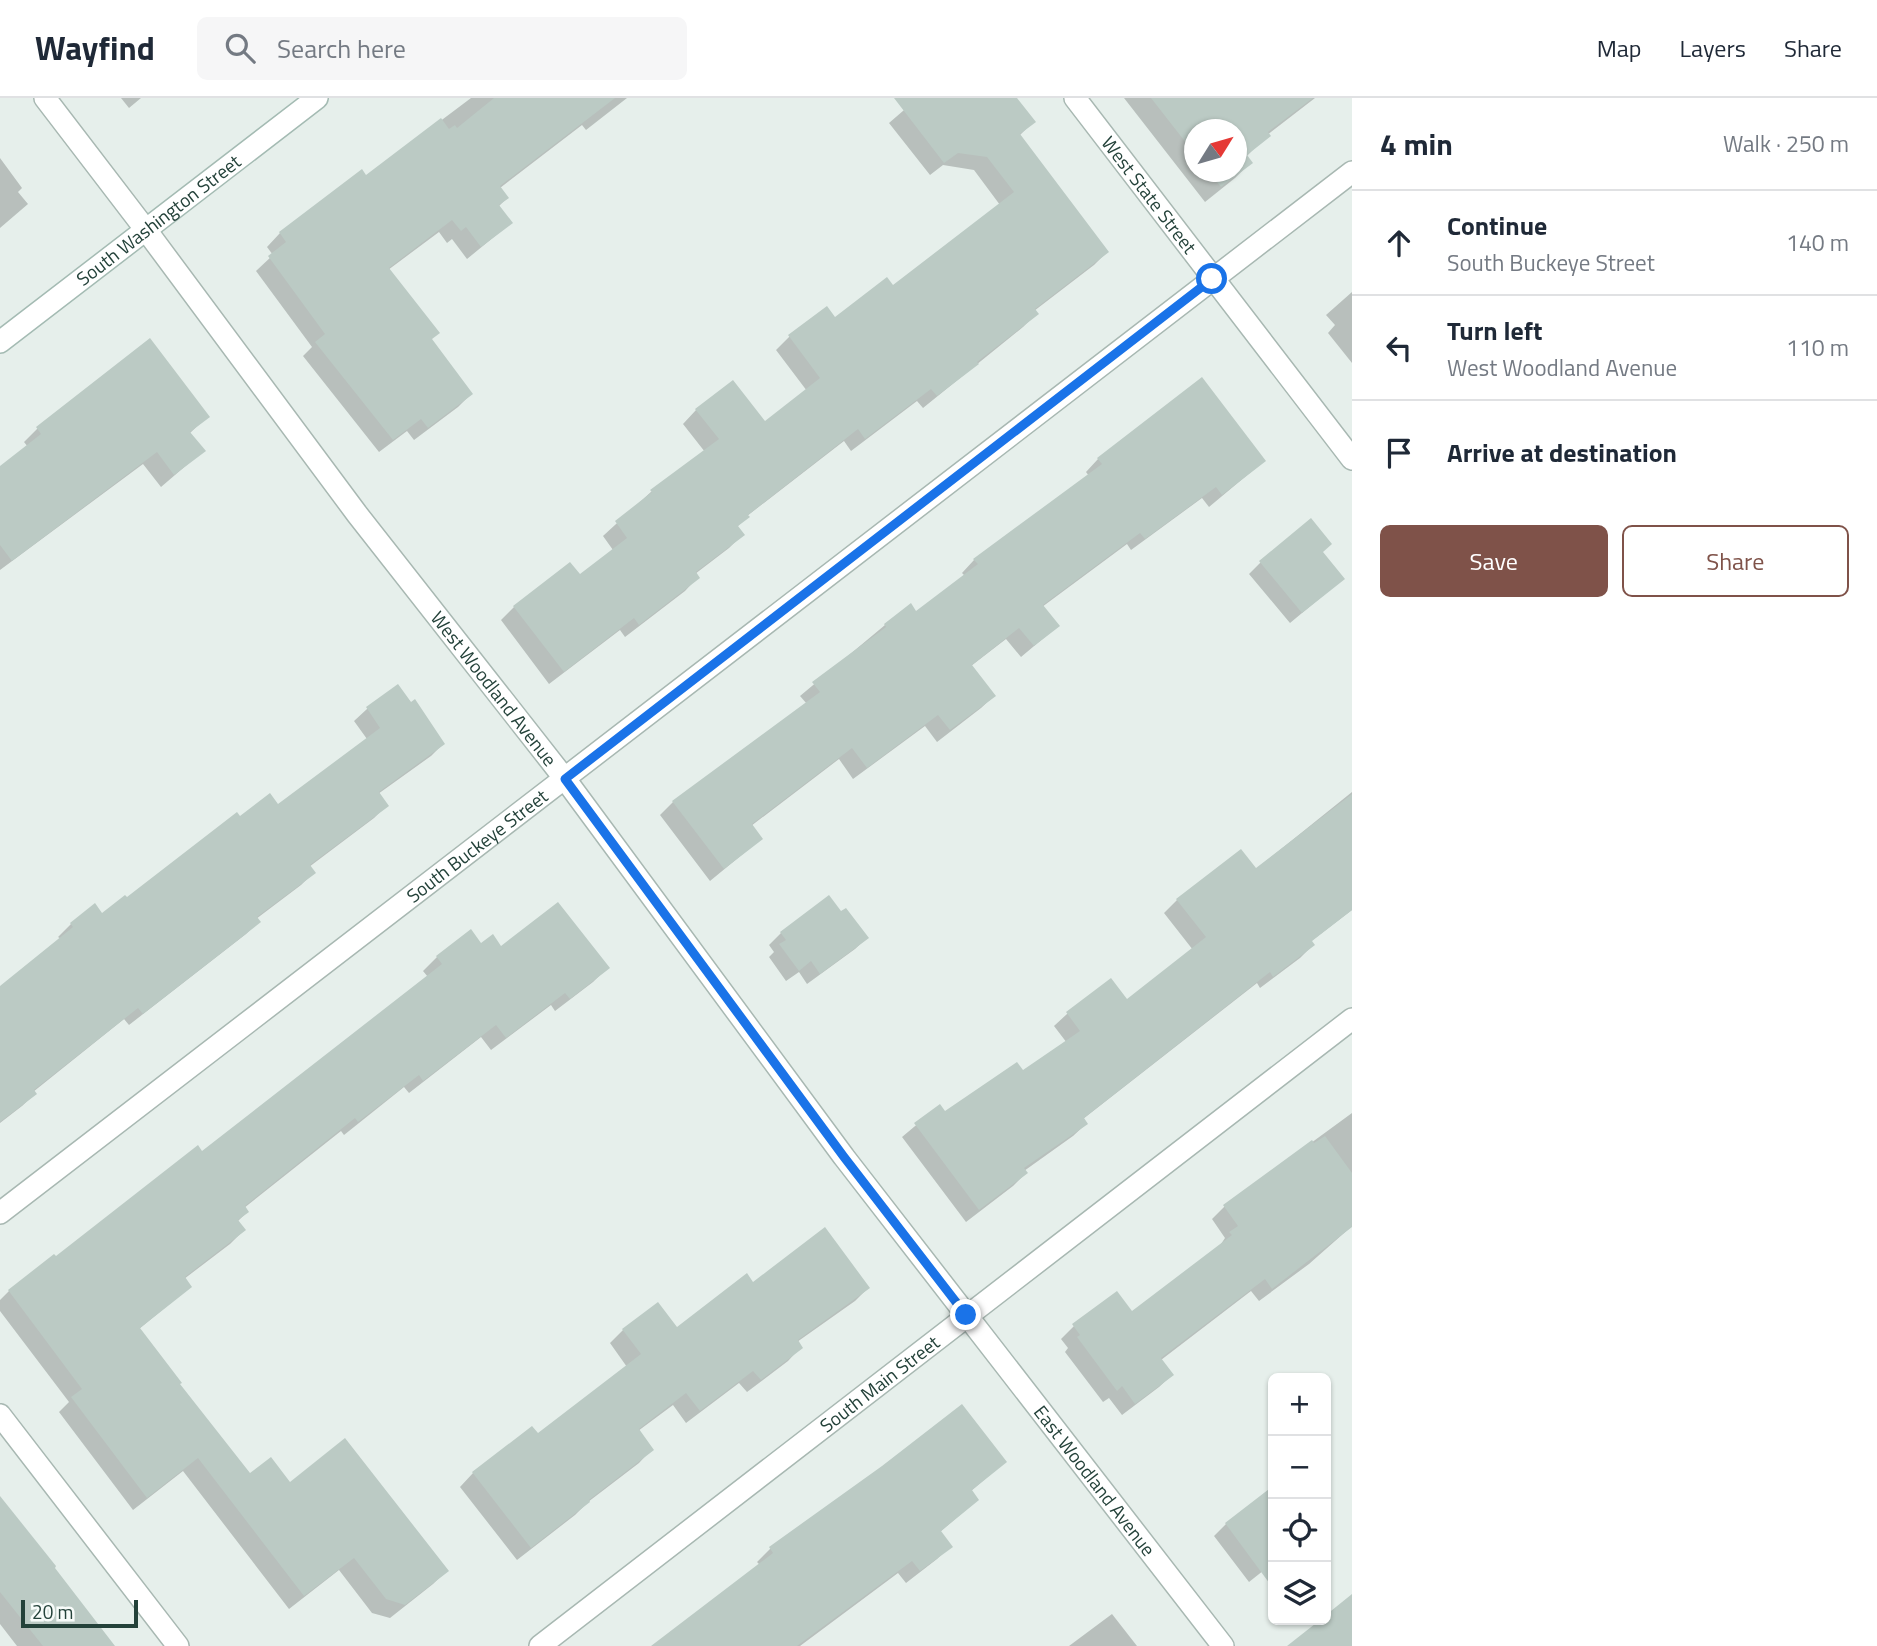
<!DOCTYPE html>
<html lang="en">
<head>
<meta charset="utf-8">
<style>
	:root { --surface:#fff; --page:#f6f6f7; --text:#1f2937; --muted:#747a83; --line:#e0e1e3; --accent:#7f5249 }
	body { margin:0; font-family:"Titillium Web",sans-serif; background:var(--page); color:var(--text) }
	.controls { position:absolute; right:21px; bottom:21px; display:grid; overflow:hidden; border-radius:10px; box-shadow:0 2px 5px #0004 }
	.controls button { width:63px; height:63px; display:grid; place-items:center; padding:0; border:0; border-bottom:2px solid var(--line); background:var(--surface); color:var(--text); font:35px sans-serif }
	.compass { position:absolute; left:1184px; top:21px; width:63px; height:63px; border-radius:50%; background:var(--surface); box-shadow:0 2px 5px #0004; rotate:53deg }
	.scale { position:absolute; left:21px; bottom:18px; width:117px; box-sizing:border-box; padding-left:7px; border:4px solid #24423a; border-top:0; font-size:19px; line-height:24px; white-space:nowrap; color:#24423a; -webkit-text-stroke:5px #f7fbf9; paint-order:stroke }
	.stop { position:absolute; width:21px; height:21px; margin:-16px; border:5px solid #1a73e8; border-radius:50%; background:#fff }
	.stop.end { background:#1a73e8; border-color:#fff; box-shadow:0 2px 7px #0008 }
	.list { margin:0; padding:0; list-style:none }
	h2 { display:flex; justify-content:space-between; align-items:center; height:91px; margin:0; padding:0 28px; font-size:30px }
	h2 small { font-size:23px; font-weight:400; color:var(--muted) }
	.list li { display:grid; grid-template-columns:46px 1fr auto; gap:21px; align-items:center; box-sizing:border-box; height:105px; padding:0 28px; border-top:2px solid var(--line) }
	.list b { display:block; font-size:26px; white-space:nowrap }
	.list p { margin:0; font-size:23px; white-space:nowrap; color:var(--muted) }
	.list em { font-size:23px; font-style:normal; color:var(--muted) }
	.actions { display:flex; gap:14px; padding:21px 28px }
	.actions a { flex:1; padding:16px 0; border:2px solid var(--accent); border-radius:10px; text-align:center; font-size:24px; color:var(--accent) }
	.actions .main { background:var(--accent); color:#fff }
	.icon { flex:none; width:38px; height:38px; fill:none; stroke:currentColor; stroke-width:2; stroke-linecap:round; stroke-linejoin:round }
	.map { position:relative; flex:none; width:1352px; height:1548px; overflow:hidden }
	header { display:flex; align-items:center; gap:42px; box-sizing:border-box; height:98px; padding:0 35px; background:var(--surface); border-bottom:2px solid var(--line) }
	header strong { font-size:33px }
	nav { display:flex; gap:38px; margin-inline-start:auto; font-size:24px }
	.search { width:490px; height:63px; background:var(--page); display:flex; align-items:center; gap:18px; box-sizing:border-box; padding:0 24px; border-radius:10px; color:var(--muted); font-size:26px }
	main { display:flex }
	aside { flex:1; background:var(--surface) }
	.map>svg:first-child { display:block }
	.shadow { fill:#0003; fill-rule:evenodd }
	.building { fill:#bbcac4 }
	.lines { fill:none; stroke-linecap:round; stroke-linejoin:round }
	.street-casing { stroke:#a8b8b2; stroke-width:24 }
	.secondary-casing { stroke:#a4bbb3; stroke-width:24 }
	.street { stroke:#fff; stroke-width:21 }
	.secondary { stroke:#fff; stroke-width:21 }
	.route { stroke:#1a73e8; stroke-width:9 }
	.labels { text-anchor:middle; stroke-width:5; stroke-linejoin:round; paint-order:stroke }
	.street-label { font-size:19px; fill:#24423a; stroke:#f7fbf9 }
</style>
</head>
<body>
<header>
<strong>Wayfind</strong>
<div class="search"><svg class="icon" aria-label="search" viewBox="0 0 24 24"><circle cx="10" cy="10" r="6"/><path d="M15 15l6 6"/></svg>Search here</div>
<nav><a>Map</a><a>Layers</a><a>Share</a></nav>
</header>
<main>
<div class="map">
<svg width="1352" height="1548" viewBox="0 0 1352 1548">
	<rect width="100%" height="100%" fill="#e6efeb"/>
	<path class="shadow" d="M121,0H141L129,10Z
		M471,0H627L586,32L582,27L500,90L507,100L498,109L511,125L467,161L452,141L447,145L439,134L388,172L430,242L471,296L458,309L414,342L407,333L379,354L303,258L312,249L256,173L273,157L267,149L280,135L362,74L366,79Z
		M918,0H1015L1033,24L1019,38L1107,154L1094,167L1034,213L1036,216L1023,229L923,310L917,303L851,353L844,343L747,418L737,429L743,436L729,450L695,476L698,479L685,493L625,539L620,532L549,586L501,522L514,509L579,479L613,452L603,438L652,393L705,354L683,326L696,312L765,326L807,293L776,252L790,238L834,221L893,189L1000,107L974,72L943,67L930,77L889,25Z
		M1124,0H1315L1267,37L1246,59L1250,65L1235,80L1205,104ZM1195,32H1237V74H1195Z
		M0,60L22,90L18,94L28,106L0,130Z
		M1352,194V265L1328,235L1335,227L1326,217Z
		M150,242L208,318L190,335L203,353L161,389L143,366L0,472V370L28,349L24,344L37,331Z
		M1098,361L1264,363L1209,409L1202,400L1131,452L1127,446L1042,509L1058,528L1021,559L1006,541L971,568L994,598L981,610L937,644L925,628L853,681L839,661L751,728L761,741L710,783L660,717L673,704L807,606L800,598L885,527L916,515L965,478L962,475L974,462L1089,378L1086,374Z
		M1261,464L1343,481L1290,525L1249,476Z
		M398,588L443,646L431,658L378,696L387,707L374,720L309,769L313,775L301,787L256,821L259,823L246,836L129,927L124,921L33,994L35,996L22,1008L0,1025V890L61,841L58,839L71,826L102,818L127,802L240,721L278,709L367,641L354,623L367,611Z
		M1352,694V812L1310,844L1313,847L1300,860L1260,890L1257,885L1083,1021L1086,1026L1073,1038L1024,1073L1026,1075L1013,1088L966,1124L902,1039L939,1008L945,1015L1023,975L1067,945L1054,928L1067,916L1110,882L1126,903L1193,852L1164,815L1177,802L1241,753L1255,772Z
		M841,816L867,840L855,851L807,886L799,874L786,883L769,859L774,854L769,847L781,835Z
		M481,847L607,870L593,884L555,913L551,907L491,952L481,939L409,995L404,989L344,1037L341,1033L244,1110L247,1114L237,1124L244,1132L230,1146L184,1181L190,1189L139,1231L178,1286L250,1377L289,1386L447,1472L433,1486L390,1520L372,1515L339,1472L289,1511L183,1373L133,1412L59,1314L69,1304L0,1213V1202L9,1193L202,1056L428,879L423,873L437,859Z
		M1352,1015V1104L1343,1110L1352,1122V1128L1309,1166L1259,1203L1251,1193L1161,1262L1172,1277L1159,1289L1122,1317L1109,1300L1103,1304L1065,1254L1068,1250L1061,1241L1074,1228L1132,1215L1219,1149L1225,1140L1212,1121L1225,1108Z
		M753,1186L868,1190L855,1203L797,1244L801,1249L788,1263L747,1294L739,1285L686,1325L673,1307L638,1333L652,1351L639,1365L588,1404L575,1417L517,1462L460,1389L473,1375L537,1338L627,1269L610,1245L623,1232L657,1206L676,1232Z
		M1005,1364L971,1393L977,1402L940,1434L950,1448L937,1461L906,1485L898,1475L800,1548H654L760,1467L757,1464L770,1451Z
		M1272,1392L1273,1465L1249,1484L1214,1438L1226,1426Z
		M0,1412L113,1548H17L0,1526Z
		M1112,1516L1137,1548H1069Z"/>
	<path class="building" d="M494,0H615L500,88L509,100L499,107L513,125L481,149L466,129L461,133L452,122L389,170L440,235L432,241L473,296L428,330L421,321L393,342L315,244L325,236L268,158L286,144L279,134L362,71L366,77L441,20L449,31L455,27L457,30Z
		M894,0H1017L1036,24L1020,36L1109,154L1035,211L1039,216L977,264L979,266L937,298L931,291L865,341L858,331L748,417L750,419L738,428L745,437L696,474L700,480L639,527L634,520L564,574L513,508L570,464L580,476L627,440L615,423L652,394L650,392L719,341L695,311L733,282L765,323L820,280L788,237L827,208L835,219L887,179L893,187L1014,94L987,59L958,55L944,65Z
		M1151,0H1313L1268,34L1271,38L1247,57L1253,65L1221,89L1209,74H1236V32H1194V55Z
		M150,240L210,319L190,334L206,353L174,377L157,354L12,463L0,447V368L41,336L36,329Z
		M1202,279L1266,363L1222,397L1216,389L1145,441L1140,435L1043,507L1060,528L1034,548L1019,530L972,567L996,598L950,632L938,617L867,670L852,650L752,726L763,741L724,771L672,703L820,594L812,584L886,529L884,526L911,505L916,513L978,466L973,461L1102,366L1097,360Z
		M1311,420L1332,446L1323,454L1345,481L1302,515L1259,463Z
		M398,586L411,604L415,601L445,646L379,694L389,708L310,767L316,775L257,819L261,824L143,916L138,910L34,992L37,996L0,1024V888L73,829L70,825L95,805L102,815L125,797L127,799L237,714L240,718L270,695L278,706L380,630L366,609Z
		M1352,696V812L1312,843L1315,847L1273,879L1270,874L1084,1020L1088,1026L1024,1070L1028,1075L979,1112L914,1025L940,1006L945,1013L1017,964L1023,972L1080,933L1066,914L1111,880L1127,901L1206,839L1176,801L1241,751L1256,770Z
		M829,797L841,813L846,810L869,840L820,876L811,863L799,873L779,846L786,842L780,834Z
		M558,804L610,870L570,901L565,895L506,940L496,927L423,983L419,977L358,1024L355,1020L245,1108L249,1114L238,1122L246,1132L185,1179L192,1189L140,1230L182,1285L180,1286L250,1375L271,1359L290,1384L345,1340L449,1473L405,1507L386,1501L354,1460L304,1498L198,1360L147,1400L71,1299L82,1291L8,1192L54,1156L56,1158L198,1047L202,1053L442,866L436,858L471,831L481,845L493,836L501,848Z
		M1325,1038L1352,1075V1129L1272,1191L1265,1181L1161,1260L1174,1277L1135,1306L1122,1288L1117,1293L1077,1239L1080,1237L1072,1226L1117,1193L1132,1213L1232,1137L1229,1134L1238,1128L1223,1107L1312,1042L1314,1045Z
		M825,1129L870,1190L798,1242L803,1250L761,1282L753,1273L700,1313L686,1295L639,1331L654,1352L589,1402L590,1404L531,1450L472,1374L532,1328L538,1335L641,1256L622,1231L658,1204L677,1229L747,1175L753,1184Z
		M962,1306L1007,1364L972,1392L979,1402L941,1433L953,1449L920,1473L912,1463L797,1548H651L773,1455L769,1449L882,1368Z
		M1273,1388V1490L1225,1425Z
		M0,1398L56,1468L55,1470L115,1548H43L0,1494Z
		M1352,1496V1548H1287L1320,1522H1326V1517Z"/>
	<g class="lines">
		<g class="street-casing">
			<g id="street">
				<path id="s1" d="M45,0L146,132L357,416L565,681L844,1059L1223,1548"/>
				<path id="s2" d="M1075,0L1352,361"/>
				<path id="s3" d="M0,1115L1352,74"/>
				<path d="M0,1317L178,1548"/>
				<path id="s4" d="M540,1548L1352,921"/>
			</g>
		</g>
		<g class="secondary-casing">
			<g id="secondary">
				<path id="s5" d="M0,244L317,0"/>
			</g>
		</g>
		<use href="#street" class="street"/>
		<use href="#secondary" class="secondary"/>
	</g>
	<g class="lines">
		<path class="route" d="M966,1217L844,1059L565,681L1212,181"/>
	</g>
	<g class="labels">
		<g class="street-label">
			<text dy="7" stroke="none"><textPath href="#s2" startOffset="122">West State Street</textPath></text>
			<text dy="7" stroke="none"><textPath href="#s5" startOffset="200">South Washington Street</textPath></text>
			<text dy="7" stroke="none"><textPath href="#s1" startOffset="742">West Woodland Avenue</textPath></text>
			<text dy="7" stroke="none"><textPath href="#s3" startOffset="602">South Buckeye Street</textPath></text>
			<text dy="7" stroke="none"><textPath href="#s4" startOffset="429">South Main Street</textPath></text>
			<text dy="7" stroke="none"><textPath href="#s1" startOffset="1736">East Woodland Avenue</textPath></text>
		</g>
	</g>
</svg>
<div class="controls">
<button>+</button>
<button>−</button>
<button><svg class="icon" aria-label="locate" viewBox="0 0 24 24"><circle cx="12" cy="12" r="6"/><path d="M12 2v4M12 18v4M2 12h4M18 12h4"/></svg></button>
<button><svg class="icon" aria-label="layers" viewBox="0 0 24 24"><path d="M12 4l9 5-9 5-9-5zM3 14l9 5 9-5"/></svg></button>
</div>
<svg class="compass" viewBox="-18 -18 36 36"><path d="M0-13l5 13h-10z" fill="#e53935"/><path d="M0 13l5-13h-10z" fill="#747a83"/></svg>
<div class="scale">20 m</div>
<div class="stop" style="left:1212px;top:181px"></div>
<div class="stop end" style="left:966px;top:1217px"></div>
</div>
<aside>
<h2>4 min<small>Walk · 250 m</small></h2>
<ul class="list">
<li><svg class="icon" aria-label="ahead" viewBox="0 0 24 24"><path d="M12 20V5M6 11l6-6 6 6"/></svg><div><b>Continue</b><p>South Buckeye Street</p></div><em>140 m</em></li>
<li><svg class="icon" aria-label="left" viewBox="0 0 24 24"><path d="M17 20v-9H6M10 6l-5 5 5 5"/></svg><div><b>Turn left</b><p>West Woodland Avenue</p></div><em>110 m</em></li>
<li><svg class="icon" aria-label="arrive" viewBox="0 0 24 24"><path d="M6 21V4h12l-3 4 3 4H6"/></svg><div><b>Arrive at destination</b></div></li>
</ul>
<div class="actions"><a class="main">Save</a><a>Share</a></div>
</aside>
</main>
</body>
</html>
